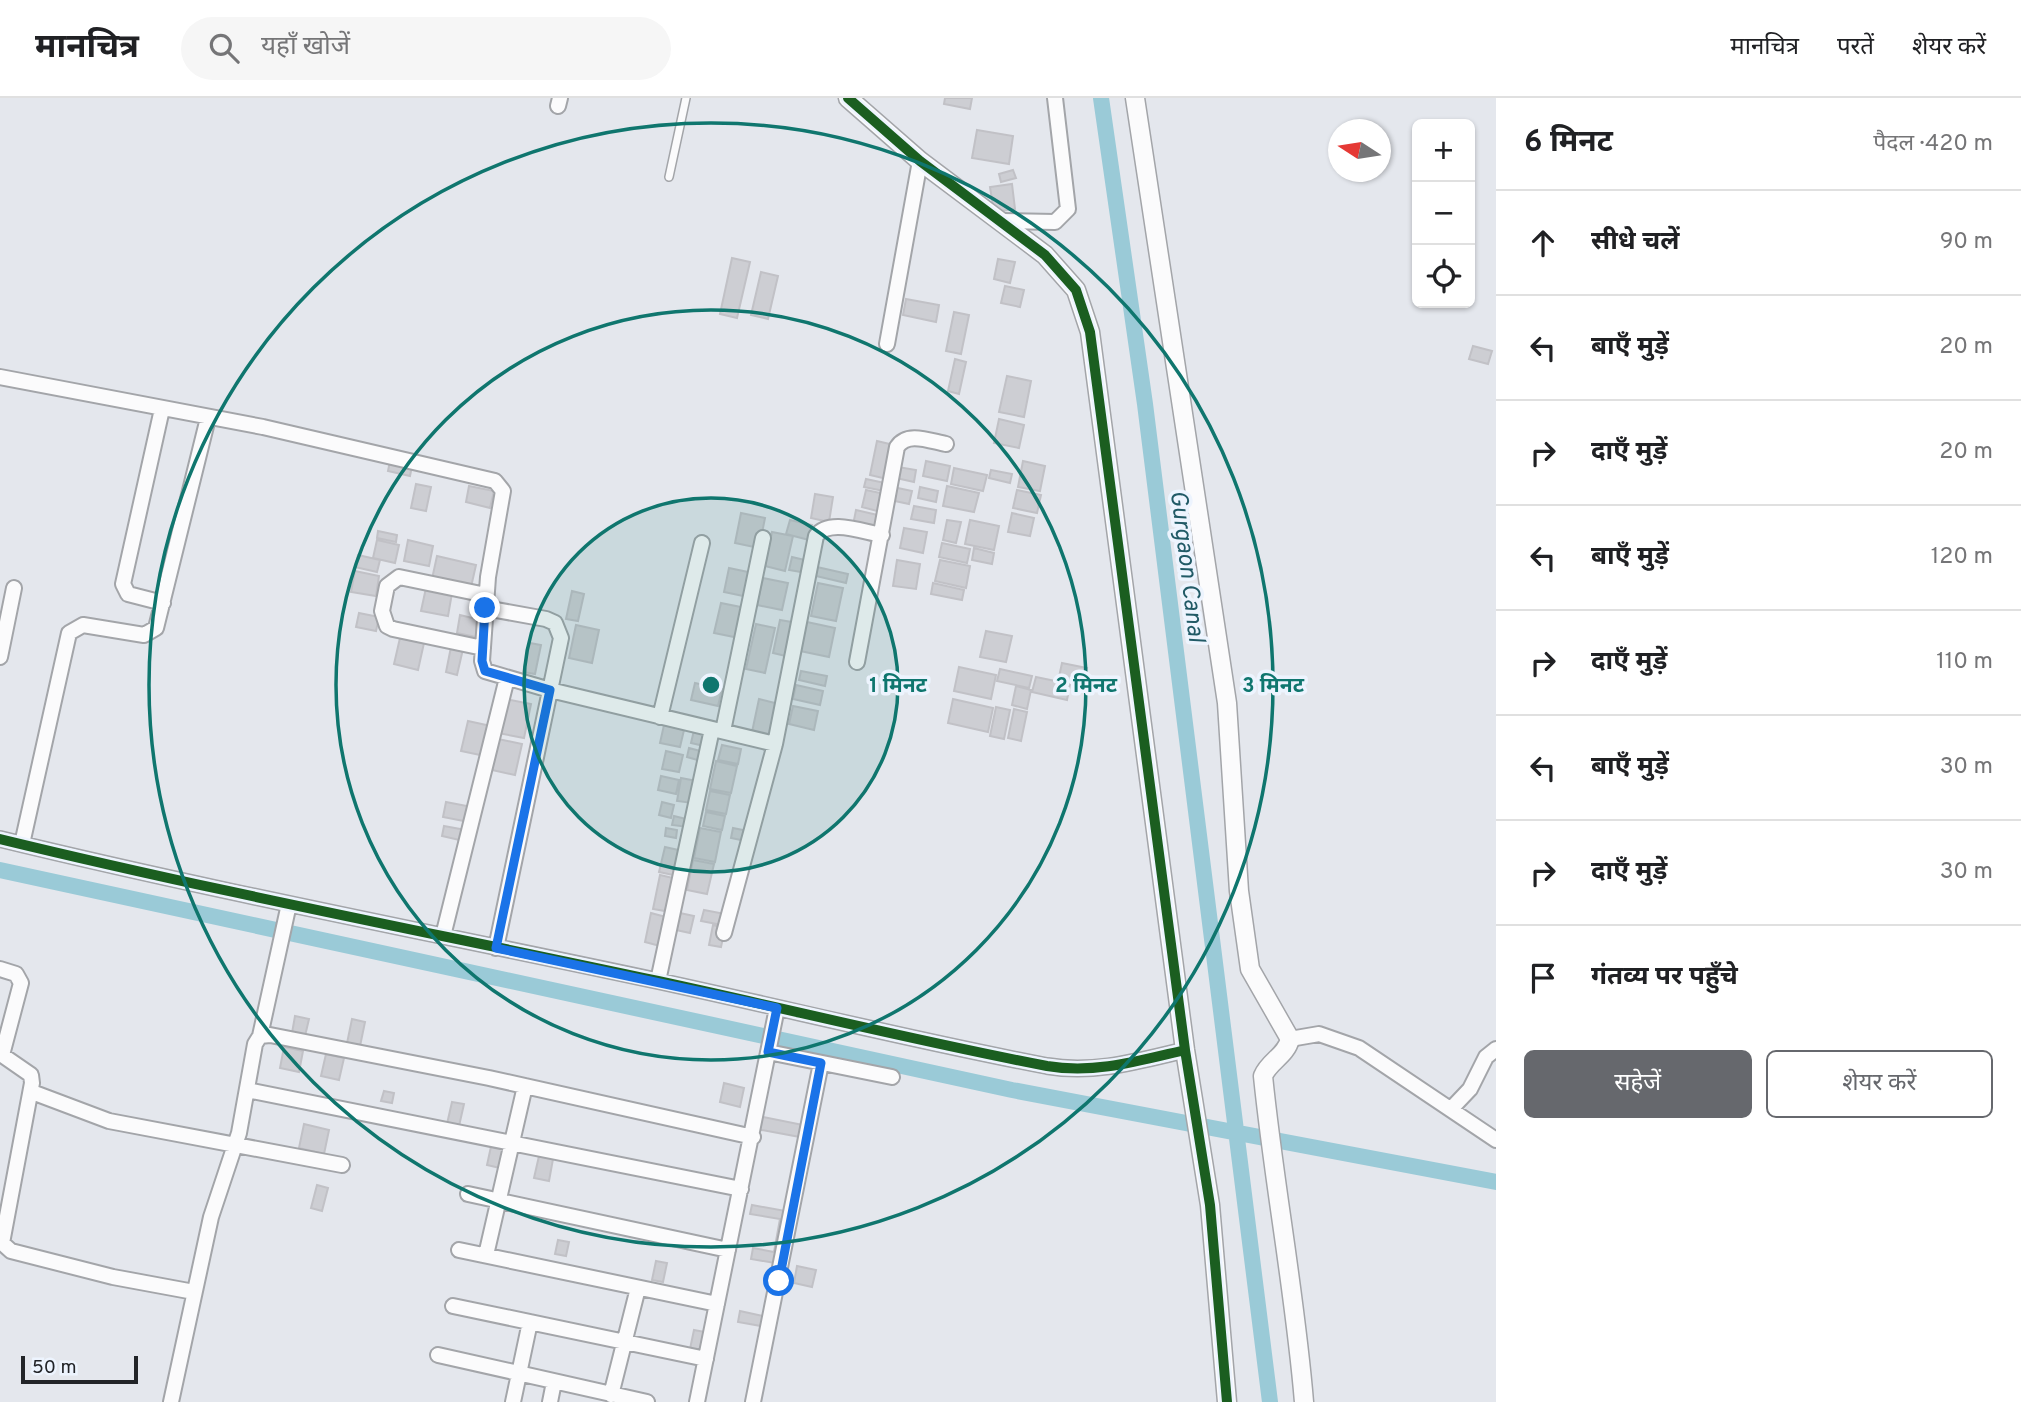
<!DOCTYPE html>
<html lang="hi">
<head>
<meta charset="utf-8">
<style>
	:root { --surface:#fff; --page:#f6f6f6; --text:#202124; --muted:#757577; --line:#e0e0e0; --accent:#66686d }
	body { margin:0; font-family:Overpass,"Noto Sans Devanagari",sans-serif; background:var(--page); color:var(--text) }
	.controls { position:absolute; right:21px; top:21px; display:grid; overflow:hidden; border-radius:10px; box-shadow:0 2px 5px #0004 }
	.controls button { width:63px; height:63px; display:grid; place-items:center; padding:0; border:0; border-bottom:2px solid var(--line); background:var(--surface); color:var(--text); font:35px sans-serif }
	.compass { position:absolute; left:1328px; top:21px; width:63px; height:63px; border-radius:50%; background:var(--surface); box-shadow:0 2px 5px #0004; rotate:282deg }
	.scale { position:absolute; left:21px; bottom:18px; width:117px; box-sizing:border-box; padding-left:7px; border:4px solid #222428; border-top:0; font-size:19px; line-height:24px; white-space:nowrap; color:#222428; -webkit-text-stroke:5px #edf4fe; paint-order:stroke }
	.stop { position:absolute; width:21px; height:21px; margin:-16px; border:5px solid #1a73e8; border-radius:50%; background:#fff }
	.stop.end { background:#1a73e8; border-color:#fff; box-shadow:0 2px 7px #0008 }
	.list { margin:0; padding:0; list-style:none }
	h2 { display:flex; justify-content:space-between; align-items:center; height:91px; margin:0; padding:0 28px; font-size:30px }
	h2 small { font-size:23px; font-weight:400; color:var(--muted) }
	.list li { display:grid; grid-template-columns:46px 1fr auto; gap:21px; align-items:center; box-sizing:border-box; height:105px; padding:0 28px; border-top:2px solid var(--line) }
	.list b { display:block; font-size:26px; white-space:nowrap }
	.list em { font-size:23px; font-style:normal; color:var(--muted) }
	.actions { display:flex; gap:14px; padding:21px 28px }
	.actions a { flex:1; padding:16px 0; border:2px solid var(--accent); border-radius:10px; text-align:center; font-size:24px; color:var(--accent) }
	.actions .main { background:var(--accent); color:#fff }
	.icon { flex:none; width:38px; height:38px; fill:none; stroke:currentColor; stroke-width:2; stroke-linecap:round; stroke-linejoin:round }
	.map { position:relative; flex:none; width:1496px; height:1304px; overflow:hidden }
	header { display:flex; align-items:center; gap:42px; box-sizing:border-box; height:98px; padding:0 35px; background:var(--surface); border-bottom:2px solid var(--line) }
	header strong { font-size:33px }
	nav { display:flex; gap:38px; margin-inline-start:auto; font-size:24px }
	.search { width:490px; height:63px; background:var(--page); display:flex; align-items:center; gap:18px; box-sizing:border-box; padding:0 24px; border-radius:38px; color:var(--muted); font-size:26px }
	main { display:flex }
	aside { flex:1; background:var(--surface) }
	.map>svg:first-child { display:block }
	.lines { fill:none; stroke-linecap:round; stroke-linejoin:round }
	.canal { stroke:#9acad7; stroke-width:16 }
	.building { fill:#cdced3; stroke:#c1c1c6; stroke-width:2 }
	.service-casing { stroke:#a3a5a9; stroke-width:10 }
	.minor-casing { stroke:#a3a5a9; stroke-width:18 }
	.tertiary-casing { stroke:#a3a5a9; stroke-width:21 }
	.service { stroke:#fbfbfc; stroke-width:7 }
	.minor { stroke:#fbfbfc; stroke-width:14 }
	.tertiary { stroke:#fbfbfc; stroke-width:18 }
	.cycleway-casing { stroke:#edf4fe; stroke-width:15 }
	.cycleway { stroke:#1b5e20; stroke-width:10 }
	.route { stroke:#1a73e8; stroke-width:9 }
	.ring { fill:none; stroke:#0f766e; stroke-width:3.5 }
	.labels { text-anchor:middle; stroke-width:7; stroke-linejoin:round; paint-order:stroke }
	.water-label { font-size:24px; font-style:italic; fill:#215a66; stroke:#edf4fe }
	.centre { fill:#0f766e; stroke:#edf4fe; stroke-width:3.5 }
	.ring-label { font-size:21px; text-anchor:middle; font-weight:bold; fill:#0f766e; stroke:#edf4fe; stroke-width:7; stroke-linejoin:round; paint-order:stroke }
</style>
</head>
<body>
<header>
<strong>मानचित्र</strong>
<div class="search"><svg class="icon" aria-label="search" viewBox="0 0 24 24"><circle cx="10" cy="10" r="6"/><path d="M15 15l6 6"/></svg>यहाँ खोजें</div>
<nav><a>मानचित्र</a><a>परतें</a><a>शेयर करें</a></nav>
</header>
<main>
<div class="map">
<svg width="1496" height="1304" viewBox="0 0 1496 1304">
	<rect width="100%" height="100%" fill="#e4e7ed"/>
	<g class="lines">
		<path class="canal" d="M1101,0L1145,306L1270,1304
			M0,772L1012,992L1496,1084"/>
	</g>
	<path class="building" d="M945,0H972L970,11L944,6Z
		M977,32L1013,38L1009,66L972,60Z
		M1013,72L1016,80L1001,84L999,76Z
		M1012,86L1015,111L994,114L990,89Z
		M732,160L750,164L737,220L720,216Z
		M998,161L1015,164L1010,185L994,181Z
		M761,174L778,178L768,221L751,217Z
		M1005,188L1024,192L1020,209L1001,205Z
		M906,201L939,207L936,224L903,217Z
		M954,214L969,217L961,256L946,253Z
		M1473,248L1492,253L1488,266L1469,261Z
		M955,261L966,264L959,296L948,293Z
		M1007,278L1031,283L1024,319L999,314Z
		M999,321L1024,327L1019,350L994,345Z
		M877,343L894,347L887,381L870,377Z
		M390,363L412,368L410,378L388,373Z
		M926,363L950,368L947,383L923,378Z
		M1023,363L1045,368L1040,393L1018,389Z
		M898,369L916,372L914,384L896,380Z
		M954,370L987,377L983,393L951,386Z
		M991,372L1012,376L1010,385L989,380Z
		M866,381L885,385L884,393L864,389Z
		M416,386L431,389L426,413L411,410Z
		M469,388L494,393L490,410L466,404Z
		M947,388L979,395L974,414L943,408Z
		M893,389L912,393L909,406L890,402Z
		M920,389L938,393L936,404L918,400Z
		M866,392L885,396L881,414L862,409Z
		M1017,392L1041,397L1037,415L1013,410Z
		M815,396L833,399L829,424L811,420Z
		M914,408L936,412L934,425L911,421Z
		M856,412L882,418L879,433L853,427Z
		M741,415L765,420L759,450L735,445Z
		M1012,415L1034,420L1030,438L1008,434Z
		M790,422L812,427L809,442L786,436Z
		M947,422L961,424L956,445L943,442Z
		M970,422L999,428L994,452L965,446Z
		M904,430L927,434L923,455L900,450Z
		M378,433L397,437L396,444L377,440Z
		M772,434L793,438L785,473L765,468Z
		M377,442L399,447L395,465L373,460Z
		M408,442L433,448L429,468L404,463Z
		M942,445L970,451L967,465L939,459Z
		M974,450L994,455L992,466L972,462Z
		M358,457L380,462L377,474L355,469Z
		M437,458L476,467L471,489L432,481Z
		M792,459L809,463L807,475L789,472Z
		M897,462L920,466L916,491L893,488Z
		M940,462L970,468L966,490L935,483Z
		M817,469L848,476L846,485L816,478Z
		M729,470L753,475L748,499L724,494Z
		M355,473L379,478L376,498L351,494Z
		M763,480L788,485L782,512L757,507Z
		M818,485L843,490L836,523L811,518Z
		M933,485L964,492L962,502L931,496Z
		M426,490L452,495L448,518L421,513Z
		M572,493L584,496L578,523L566,521Z
		M721,505L746,510L739,540L714,535Z
		M359,515L379,519L376,533L356,529Z
		M460,517L480,522L476,539L457,535Z
		M780,522L798,525L790,559L773,555Z
		M807,524L835,530L829,559L800,553Z
		M756,526L775,530L765,575L746,571Z
		M576,527L599,532L592,565L569,560Z
		M986,533L1012,538L1006,564L980,559Z
		M400,540L424,545L418,572L394,566Z
		M530,545L541,547L535,576L523,574Z
		M451,549L463,551L457,577L446,574Z
		M1062,565L1087,570L1084,585L1059,579Z
		M959,569L996,577L991,601L954,593Z
		M1000,571L1032,578L1029,590L997,583Z
		M801,573L827,578L825,588L799,582Z
		M1036,579L1070,586L1067,602L1032,594Z
		M695,585L722,591L718,608L691,602Z
		M796,587L823,593L820,607L793,601Z
		M1016,588L1031,592L1027,611L1012,607Z
		M505,601L531,606L524,640L498,635Z
		M759,601L779,606L772,638L752,634Z
		M953,601L993,610L988,634L948,625Z
		M793,608L818,613L814,632L789,626Z
		M996,609L1010,612L1004,641L990,638Z
		M1014,611L1027,614L1021,643L1008,640Z
		M468,623L491,628L485,658L461,653Z
		M664,627L684,632L680,649L660,645Z
		M695,628L707,631L704,648L691,645Z
		M498,641L522,646L515,677L492,672Z
		M722,647L741,651L738,666L718,662Z
		M689,650L704,654L701,663L687,659Z
		M666,653L683,657L679,674L662,671Z
		M716,663L737,668L731,695L710,691Z
		M661,678L679,682L676,696L658,692Z
		M681,680L697,683L692,705L677,703Z
		M710,693L730,697L726,716L706,712Z
		M446,704L472,709L469,724L443,719Z
		M662,704L674,707L671,720L659,717Z
		M706,714L725,718L722,732L703,728Z
		M674,718L690,722L688,729L672,727Z
		M444,728L466,732L464,743L442,738Z
		M666,730L677,732L676,740L665,738Z
		M700,730L721,734L715,764L694,760Z
		M733,730L748,733L746,743L731,740Z
		M665,749L683,753L678,778L659,774Z
		M693,762L714,766L707,796L687,792Z
		M660,777L673,780L665,813L653,811Z
		M704,812L725,816L722,827L701,823Z
		M651,815L666,819L660,848L645,844Z
		M680,815L694,818L690,835L676,832Z
		M713,827L725,830L721,849L709,847Z
		M295,918L309,921L305,938L292,935Z
		M352,921L365,924L359,953L346,950Z
		M284,949L303,953L299,974L280,970Z
		M326,956L344,960L339,982L321,978Z
		M724,985L744,990L740,1009L720,1004Z
		M384,993L394,995L392,1005L381,1003Z
		M452,1004L464,1006L459,1028L447,1026Z
		M758,1018L803,1027L800,1039L756,1031Z
		M304,1026L329,1032L324,1056L299,1050Z
		M492,1044L505,1047L500,1070L487,1067Z
		M539,1058L553,1061L549,1083L534,1080Z
		M317,1087L328,1090L322,1113L311,1110Z
		M752,1107L791,1114L781,1166L751,1161L753,1150L774,1154L780,1121L750,1116Z
		M558,1142L569,1144L566,1158L555,1156Z
		M656,1163L667,1165L663,1184L652,1182Z
		M797,1168L816,1172L812,1189L794,1185Z
		M740,1213L763,1218L761,1228L738,1224Z
		M694,1232L705,1234L701,1253L690,1251Z"/>
	<g class="lines">
		<g class="service-casing">
			<path id="service" d="M669,79L686,0"/>
		</g>
		<g class="minor-casing">
			<path id="minor" d="M558,8L560,0
				M1001,123L1055,124L1068,111L1055,0
				M887,246L920,63
				M0,279L263,329L495,383L503,393L488,479L482,563L485,573L550,592L775,646
				M162,311L123,486L128,496L163,505
				M485,510L546,521L555,525L561,540L496,850
				M483,550L393,531L387,528L382,513L387,488L399,479L486,497
				M0,559L14,490
				M857,564L897,349C907,333 930,343 946,346
				M660,619L702,445
				M723,633L763,440
				M0,741C218,794 438,836 658,883C788,911 916,943 1047,968C1095,976 1138,963 1185,952
				M22,746L69,535L83,527L144,537L156,530L208,320
				M724,835L775,646L816,438C829,420 863,434 882,437
				M443,838L507,580
				M0,871L16,876L21,885L2,957L31,977L32,985L2,1145L11,1153L113,1179L194,1194
				M658,883L712,631
				M260,938L289,806
				M1290,941L1319,936L1359,950L1496,1042
				M768,954L892,979
				M247,992L741,1091
				M32,994L109,1023L342,1067
				M1451,1011L1470,991L1486,959L1496,951
				M468,1096L728,1152
				M459,1152L717,1206
				M486,1157L525,988
				M453,1208L706,1261
				M438,1257L647,1304
				M611,1297L638,1190
				M171,1304L211,1119L239,1035L255,946L260,938L270,937L489,980L753,1039
				M513,1304L530,1224
				M550,1304L554,1284
				M697,1304L777,910
				M753,1304L821,965"/>
		</g>
		<g class="tertiary-casing">
			<path id="tertiary" d="M848,0L920,63L1045,157L1076,192L1090,234L1185,952L1210,1107L1227,1304
				M1135,0L1227,605L1239,793L1250,871L1290,941C1286,958 1269,963 1263,978C1274,1087 1295,1194 1304,1304"/>
		</g>
		<use href="#service" class="service"/>
		<use href="#minor" class="minor"/>
		<use href="#tertiary" class="tertiary"/>
		<g class="cycleway-casing">
			<path id="cycleway" d="M848,0L920,63L1045,157L1076,192L1090,234L1185,952L1210,1107L1227,1304
				M0,741C218,794 438,836 658,883C788,911 916,943 1047,968C1095,976 1138,963 1185,952"/>
		</g>
		<use href="#cycleway" class="cycleway"/>
	</g>
	<g class="lines">
		<path class="route" d="M485,510L482,563L485,573L550,592L496,850L777,910L768,954L821,965L779,1183"/>
	</g>
	<circle cx="711" cy="587" r="187" fill="#0f766e" fill-opacity=".12"/>
	<g class="ring">
		<circle cx="711" cy="587" r="187"/>
		<circle cx="711" cy="587" r="375"/>
		<circle cx="711" cy="587" r="562"/>
	</g>
	<g class="labels">
		<g class="water-label">
			<text transform="translate(1188 468) rotate(83)" y="8">Gurgaon Canal</text>
		</g>
	</g>
	<circle cx="711" cy="587" r="10" class="centre"/>
	<g class="ring-label">
		<text x="898" y="594">1 मिनट</text>
		<text x="1086" y="594">2 मिनट</text>
		<text x="1273" y="594">3 मिनट</text>
	</g>
</svg>
<div class="controls">
<button>+</button>
<button>−</button>
<button><svg class="icon" aria-label="locate" viewBox="0 0 24 24"><circle cx="12" cy="12" r="6"/><path d="M12 2v4M12 18v4M2 12h4M18 12h4"/></svg></button>
</div>
<svg class="compass" viewBox="-18 -18 36 36"><path d="M0-13l5 13h-10z" fill="#e53935"/><path d="M0 13l5-13h-10z" fill="#757577"/></svg>
<div class="scale">50 m</div>
<div class="stop" style="left:779px;top:1183px"></div>
<div class="stop end" style="left:485px;top:510px"></div>
</div>
<aside>
<h2>6 मिनट<small>पैदल · 420 m</small></h2>
<ul class="list">
<li><svg class="icon" aria-label="ahead" viewBox="0 0 24 24"><path d="M12 20V5M6 11l6-6 6 6"/></svg><div><b>सीधे चलें</b></div><em>90 m</em></li>
<li><svg class="icon" aria-label="left" viewBox="0 0 24 24"><path d="M17 20v-9H6M10 6l-5 5 5 5"/></svg><div><b>बाएँ मुड़ें</b></div><em>20 m</em></li>
<li><svg class="icon" aria-label="right" viewBox="0 0 24 24"><path d="M7 20v-9h11M14 6l5 5-5 5"/></svg><div><b>दाएँ मुड़ें</b></div><em>20 m</em></li>
<li><svg class="icon" aria-label="left" viewBox="0 0 24 24"><path d="M17 20v-9H6M10 6l-5 5 5 5"/></svg><div><b>बाएँ मुड़ें</b></div><em>120 m</em></li>
<li><svg class="icon" aria-label="right" viewBox="0 0 24 24"><path d="M7 20v-9h11M14 6l5 5-5 5"/></svg><div><b>दाएँ मुड़ें</b></div><em>110 m</em></li>
<li><svg class="icon" aria-label="left" viewBox="0 0 24 24"><path d="M17 20v-9H6M10 6l-5 5 5 5"/></svg><div><b>बाएँ मुड़ें</b></div><em>30 m</em></li>
<li><svg class="icon" aria-label="right" viewBox="0 0 24 24"><path d="M7 20v-9h11M14 6l5 5-5 5"/></svg><div><b>दाएँ मुड़ें</b></div><em>30 m</em></li>
<li><svg class="icon" aria-label="arrive" viewBox="0 0 24 24"><path d="M6 21V4h12l-3 4 3 4H6"/></svg><div><b>गंतव्य पर पहुँचे</b></div></li>
</ul>
<div class="actions"><a class="main">सहेजें</a><a>शेयर करें</a></div>
</aside>
</main>
</body>
</html>
